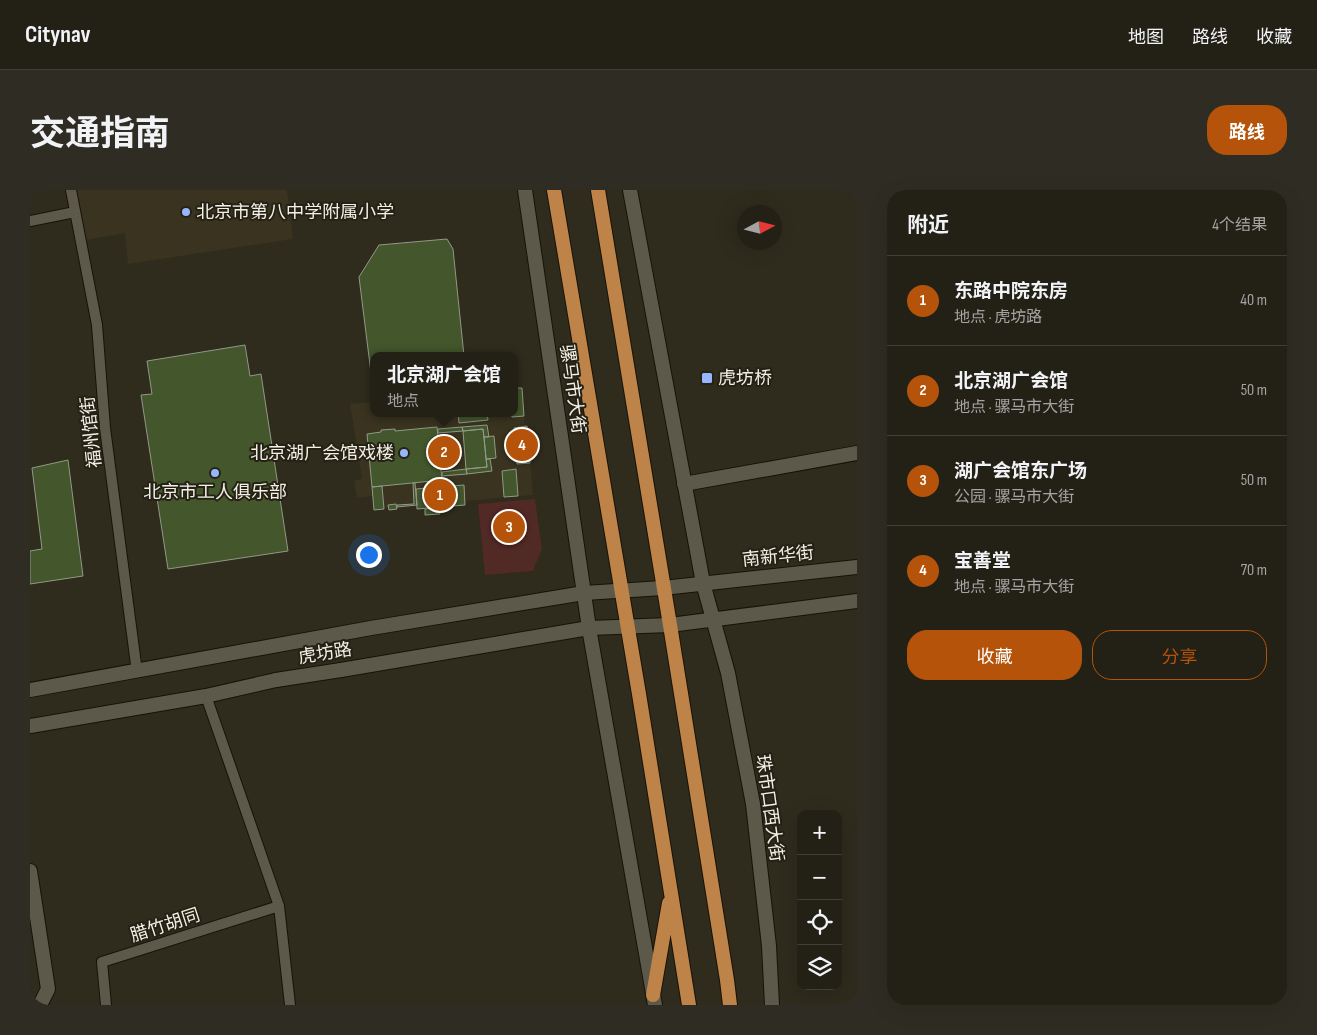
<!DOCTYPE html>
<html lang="zh">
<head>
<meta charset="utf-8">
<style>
	:root { --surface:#232016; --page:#2f2d23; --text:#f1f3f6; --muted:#a3a3a1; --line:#403e35; --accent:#b45309 }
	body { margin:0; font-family:"Sofia Sans Condensed","Noto Sans SC",sans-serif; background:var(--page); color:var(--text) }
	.controls { position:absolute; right:15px; bottom:15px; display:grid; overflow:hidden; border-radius:10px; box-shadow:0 5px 20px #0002 }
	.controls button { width:45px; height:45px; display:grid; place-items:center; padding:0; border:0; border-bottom:1px solid var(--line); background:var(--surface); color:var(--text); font:25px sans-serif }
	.compass { position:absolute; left:707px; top:15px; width:45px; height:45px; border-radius:50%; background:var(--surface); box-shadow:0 5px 20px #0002; rotate:83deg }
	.you { position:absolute; left:338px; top:364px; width:18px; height:18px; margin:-12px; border:4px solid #fff; border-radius:50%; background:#1a73e8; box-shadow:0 0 0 8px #1a73e833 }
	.badge { display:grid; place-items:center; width:32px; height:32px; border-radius:50%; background:var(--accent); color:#fff; font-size:16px; font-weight:700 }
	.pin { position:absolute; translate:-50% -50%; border:2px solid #fff; box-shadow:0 1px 5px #0006 }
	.popup { position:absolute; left:340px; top:162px; width:148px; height:65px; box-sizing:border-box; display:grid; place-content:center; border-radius:10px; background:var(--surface); filter:drop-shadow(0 1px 4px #0005); font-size:16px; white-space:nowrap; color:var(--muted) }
	.popup b { font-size:19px; color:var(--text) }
	.popup::after { content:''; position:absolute; left:50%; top:100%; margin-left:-10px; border:10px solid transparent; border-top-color:var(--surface) }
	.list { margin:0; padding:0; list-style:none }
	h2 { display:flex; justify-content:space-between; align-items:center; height:65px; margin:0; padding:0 20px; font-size:21px }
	h2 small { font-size:16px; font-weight:400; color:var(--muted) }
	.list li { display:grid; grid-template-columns:32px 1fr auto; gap:15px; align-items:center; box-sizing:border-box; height:90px; padding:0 20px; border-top:1px solid var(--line) }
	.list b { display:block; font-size:19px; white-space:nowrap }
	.list p { margin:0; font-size:16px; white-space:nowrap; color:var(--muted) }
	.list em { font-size:16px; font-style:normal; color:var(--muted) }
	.actions { display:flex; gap:10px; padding:15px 20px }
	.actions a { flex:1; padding:11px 0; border:1px solid var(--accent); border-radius:20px; text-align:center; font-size:18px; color:var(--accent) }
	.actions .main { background:var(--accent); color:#fff }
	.icon { flex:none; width:28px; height:28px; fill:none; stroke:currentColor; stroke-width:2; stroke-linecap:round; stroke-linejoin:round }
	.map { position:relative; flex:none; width:827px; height:815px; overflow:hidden; border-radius:20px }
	header { display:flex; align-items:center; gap:30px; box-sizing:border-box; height:70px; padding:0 25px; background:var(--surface); border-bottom:1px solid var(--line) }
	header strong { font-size:24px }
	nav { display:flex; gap:28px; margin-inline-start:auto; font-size:18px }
	.intro { display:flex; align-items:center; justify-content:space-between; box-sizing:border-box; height:120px; padding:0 30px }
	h1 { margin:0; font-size:35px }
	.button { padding:12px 22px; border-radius:20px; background:var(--accent); color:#fff; font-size:18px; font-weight:700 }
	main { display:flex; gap:30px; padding:0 30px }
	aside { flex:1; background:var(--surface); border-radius:20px; box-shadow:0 5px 20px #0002 }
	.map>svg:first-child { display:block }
	.built { fill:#39331f }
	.green { fill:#512925 }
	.building { fill:#43562c; stroke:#919989 }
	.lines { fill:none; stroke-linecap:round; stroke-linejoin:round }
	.service-casing { stroke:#171306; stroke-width:12 }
	.minor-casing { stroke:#171306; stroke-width:16 }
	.tertiary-casing { stroke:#171306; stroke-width:16 }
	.secondary-casing { stroke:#171306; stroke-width:16 }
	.primary-casing { stroke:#171306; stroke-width:16 }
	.service { stroke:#5d594a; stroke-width:10 }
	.minor { stroke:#5d594a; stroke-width:14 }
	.tertiary { stroke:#5d594a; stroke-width:14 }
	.secondary { stroke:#5d594a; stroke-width:14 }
	.primary { stroke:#be8348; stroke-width:14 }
	.poi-dot { fill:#97b6fd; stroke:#252114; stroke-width:2 }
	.labels { text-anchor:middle; stroke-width:4; stroke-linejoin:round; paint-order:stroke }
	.poi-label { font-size:18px; fill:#f2efe6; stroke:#252114; text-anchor:start }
	.street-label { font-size:18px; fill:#f2efe6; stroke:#252114 }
</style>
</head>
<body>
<header>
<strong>Citynav</strong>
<nav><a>地图</a><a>路线</a><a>收藏</a></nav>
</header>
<div class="intro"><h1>交通指南</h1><a class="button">路线</a></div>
<main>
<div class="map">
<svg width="827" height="815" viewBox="0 0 827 815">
	<rect width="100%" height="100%" fill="#2f2b1d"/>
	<path class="built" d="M47,0H257L263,49L98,74L95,43L56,50Z
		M484,198H492L495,236H497L503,305L435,311V315L410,317V324L395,325V319H387L386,315L367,317V319L359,320L358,318L344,320L343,306L327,308L324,291L332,288L320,214L344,212V223H484Z"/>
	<path class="green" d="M505,309L512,359L503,381L455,385L448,314Z"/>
	<path class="building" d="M417,49L423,59L434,166H344L343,199L329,87L349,55Z
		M215,155L220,186L231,184L258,361L138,379L111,205L122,204L117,171Z
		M484,198H492L494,226L482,227L481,223H484Z
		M428,223H457L458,230L429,233Z
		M457,235L459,247H454L453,239L433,241L432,237Z
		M497,236L500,273L487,274L484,238Z
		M407,237L412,290L342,297L337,244L351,242V240L365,239V241Z
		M432,237L433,241L408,243V239Z
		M453,239L457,277L436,279L433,241Z
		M464,246L466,268L456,269L454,247Z
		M456,269H460L462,281L437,284L436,279L457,277Z
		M38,270L53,386L0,394V361L12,359L2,278Z
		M436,279L437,284L412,286V282Z
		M486,279L488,306L474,307L472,281Z
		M383,293H385L387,315L367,317V315L384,314Z
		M434,295L435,315L387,319L386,299Z
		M352,296L354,319L344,320L342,297Z
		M366,314L367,319L359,320L358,315Z
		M409,317L410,324L395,325V319Z"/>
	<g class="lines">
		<g class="service-casing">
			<path id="service" d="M41,0L67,135L75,238L107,482
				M0,31L45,22
				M176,506L249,716L260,815
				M76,815L72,772L249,716"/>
		</g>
		<g class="minor-casing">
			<path id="minor" d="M654,294L827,263
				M0,681L18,799L10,815"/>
		</g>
		<g class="tertiary-casing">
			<path id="tertiary" d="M495,0L559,438L625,815
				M600,0L673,393L698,483L723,614L739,756L742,815
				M246,490L311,480"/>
		</g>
		<g class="secondary-casing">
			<path id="secondary" d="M311,480L559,438L640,435L827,411
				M0,500L341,438L554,403L633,398L827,377
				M0,536L176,506L246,490"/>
		</g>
		<g class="primary-casing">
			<path id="primary" d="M524,0L609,504L659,815
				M568,0L640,435L697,790L700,815
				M623,805L639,713"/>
		</g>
		<use href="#service" class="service"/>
		<use href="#minor" class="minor"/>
		<use href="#tertiary" class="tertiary"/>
		<use href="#secondary" class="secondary"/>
		<use href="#primary" class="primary"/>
	</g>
	<g class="poi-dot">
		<circle cx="156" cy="22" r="5"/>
		<rect x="671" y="182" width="12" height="12" rx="2.5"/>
		<circle cx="374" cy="263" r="5"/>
		<circle cx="185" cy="283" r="5"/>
	</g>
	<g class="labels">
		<g class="poi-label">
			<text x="166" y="28">北京市第八中学附属小学</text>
			<text x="688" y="194">虎坊桥</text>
			<text x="364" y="269" text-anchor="end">北京湖广会馆戏楼</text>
			<text x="185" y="308" text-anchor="middle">北京市工人俱乐部</text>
		</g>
		<g class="street-label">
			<text transform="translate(543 199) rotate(82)" y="6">骡马市大街</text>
			<text transform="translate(61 242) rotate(-96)" y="6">福州馆街</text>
			<text transform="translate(748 366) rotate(-6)" y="6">南新华街</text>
			<text transform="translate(295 463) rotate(-9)" y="6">虎坊路</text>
			<text transform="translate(740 618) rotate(82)" y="6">珠市口西大街</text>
			<text transform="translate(135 735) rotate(-18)" y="6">腊竹胡同</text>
		</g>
	</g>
</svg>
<div class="controls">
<button>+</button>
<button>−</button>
<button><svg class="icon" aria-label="locate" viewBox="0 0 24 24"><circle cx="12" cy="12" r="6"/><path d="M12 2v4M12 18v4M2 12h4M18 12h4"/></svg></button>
<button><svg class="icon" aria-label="layers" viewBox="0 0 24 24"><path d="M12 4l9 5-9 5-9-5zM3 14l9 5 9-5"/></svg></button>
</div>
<svg class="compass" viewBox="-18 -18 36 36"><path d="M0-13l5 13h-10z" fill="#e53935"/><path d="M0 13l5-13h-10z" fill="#a3a3a1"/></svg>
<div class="you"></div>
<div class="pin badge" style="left:410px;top:305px">1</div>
<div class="pin badge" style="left:414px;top:262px">2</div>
<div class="popup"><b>北京湖广会馆</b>地点</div>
<div class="pin badge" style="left:479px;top:337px">3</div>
<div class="pin badge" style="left:492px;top:255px">4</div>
</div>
<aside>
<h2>附近<small>4个结果</small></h2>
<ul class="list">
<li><span class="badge">1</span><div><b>东路中院东房</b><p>地点 · 虎坊路</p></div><em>40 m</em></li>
<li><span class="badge">2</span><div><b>北京湖广会馆</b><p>地点 · 骡马市大街</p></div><em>50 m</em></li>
<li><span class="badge">3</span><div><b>湖广会馆东广场</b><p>公园 · 骡马市大街</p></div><em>50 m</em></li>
<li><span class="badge">4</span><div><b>宝善堂</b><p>地点 · 骡马市大街</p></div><em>70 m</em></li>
</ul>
<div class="actions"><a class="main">收藏</a><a>分享</a></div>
</aside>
</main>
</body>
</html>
